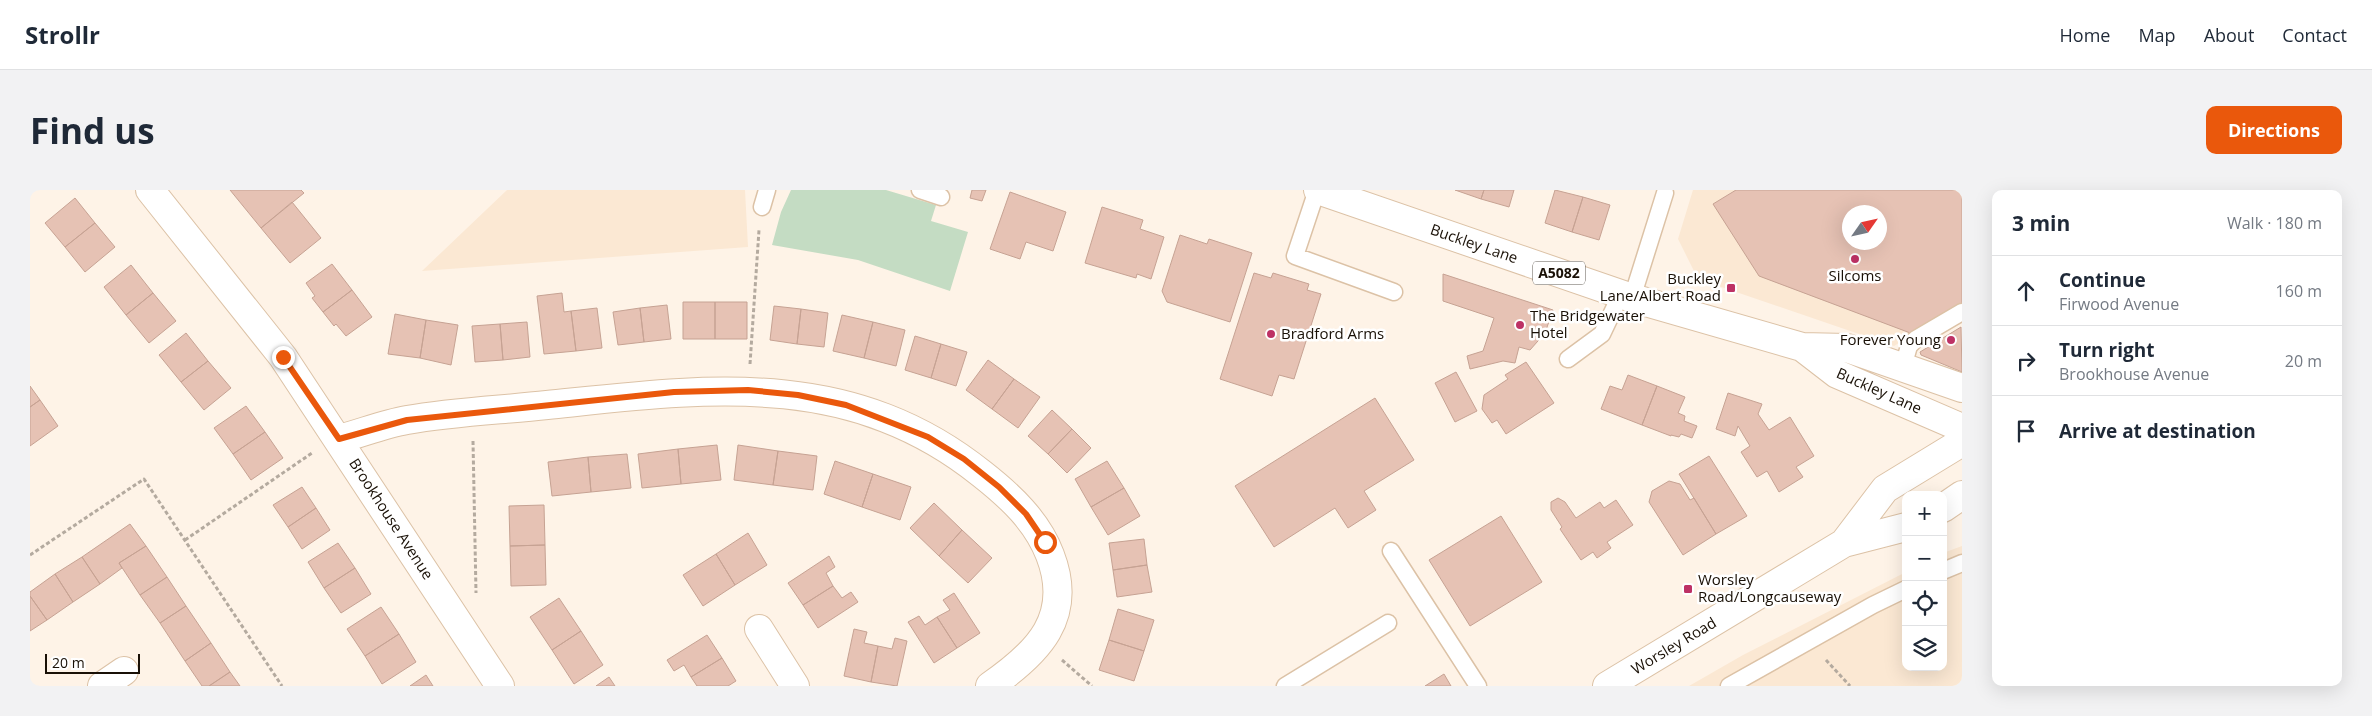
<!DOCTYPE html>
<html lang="en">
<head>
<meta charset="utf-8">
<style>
	:root { --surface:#fff; --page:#f2f2f3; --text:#1f2937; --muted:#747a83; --line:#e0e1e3; --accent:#ea580c }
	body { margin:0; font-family:"Open Sans",sans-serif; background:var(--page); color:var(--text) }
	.controls { position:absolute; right:15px; bottom:15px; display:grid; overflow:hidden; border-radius:10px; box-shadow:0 5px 20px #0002 }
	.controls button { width:45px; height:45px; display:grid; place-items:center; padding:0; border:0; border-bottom:1px solid var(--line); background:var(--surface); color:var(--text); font:25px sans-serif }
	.compass { position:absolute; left:1812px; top:15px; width:45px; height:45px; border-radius:50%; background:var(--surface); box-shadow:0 5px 20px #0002; rotate:56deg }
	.scale { position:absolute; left:15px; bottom:12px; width:95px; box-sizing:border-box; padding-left:5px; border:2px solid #191006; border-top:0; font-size:14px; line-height:18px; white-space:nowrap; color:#191006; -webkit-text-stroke:4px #fff; paint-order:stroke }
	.stop { position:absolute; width:15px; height:15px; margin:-11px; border:4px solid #ea580c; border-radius:50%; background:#fff }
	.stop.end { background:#ea580c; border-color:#fff; box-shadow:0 1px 5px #0008 }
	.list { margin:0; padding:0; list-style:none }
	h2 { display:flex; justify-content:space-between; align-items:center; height:65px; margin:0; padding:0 20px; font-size:21px }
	h2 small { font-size:16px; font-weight:400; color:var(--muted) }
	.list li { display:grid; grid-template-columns:32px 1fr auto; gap:15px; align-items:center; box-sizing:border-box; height:70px; padding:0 20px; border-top:1px solid var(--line) }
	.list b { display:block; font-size:19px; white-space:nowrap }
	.list p { margin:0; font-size:16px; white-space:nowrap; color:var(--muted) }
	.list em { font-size:16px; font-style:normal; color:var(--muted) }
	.icon { flex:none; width:28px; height:28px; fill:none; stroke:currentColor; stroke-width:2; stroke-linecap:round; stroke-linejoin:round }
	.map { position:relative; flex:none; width:1932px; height:496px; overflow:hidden; border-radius:10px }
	header { display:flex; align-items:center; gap:30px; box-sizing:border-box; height:70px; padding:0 25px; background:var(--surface); border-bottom:1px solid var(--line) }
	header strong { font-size:24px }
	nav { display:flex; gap:28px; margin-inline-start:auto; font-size:18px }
	.intro { display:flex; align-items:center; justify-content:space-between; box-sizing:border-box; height:120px; padding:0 30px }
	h1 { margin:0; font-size:35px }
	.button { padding:12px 22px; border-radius:10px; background:var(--accent); color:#fff; font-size:18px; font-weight:700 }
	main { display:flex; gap:30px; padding:0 30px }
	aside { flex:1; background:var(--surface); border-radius:10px; box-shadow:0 5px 20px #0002 }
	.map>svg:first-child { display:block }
	.built { fill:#fbe8d3; fill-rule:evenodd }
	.green { fill:#c4dcc3 }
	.building { fill:#e6c2b4; stroke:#c6a293; fill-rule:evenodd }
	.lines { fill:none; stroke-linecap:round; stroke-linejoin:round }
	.service-casing { stroke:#dcc2a6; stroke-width:19 }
	.minor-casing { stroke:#dcc2a6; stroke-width:30 }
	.primary-casing { stroke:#dcc2a6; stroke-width:30 }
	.path { stroke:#b4aa9f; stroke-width:3; stroke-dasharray:4 2.5; stroke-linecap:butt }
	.service { stroke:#fff; stroke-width:16 }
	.minor { stroke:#fff; stroke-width:28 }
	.primary { stroke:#fff; stroke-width:28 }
	.route { stroke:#ea580c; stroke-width:6 }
	.poi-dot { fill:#bd3165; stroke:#fff; stroke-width:2 }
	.labels { text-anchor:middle; stroke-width:5; stroke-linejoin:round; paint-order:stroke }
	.shield { fill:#fff; stroke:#5e5851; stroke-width:1 }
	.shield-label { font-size:14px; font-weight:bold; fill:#191006 }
	.street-label { font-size:15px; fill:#191006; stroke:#fff }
	.poi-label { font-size:15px; fill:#191006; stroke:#fff; text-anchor:start }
</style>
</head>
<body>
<header>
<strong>Strollr</strong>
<nav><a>Home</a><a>Map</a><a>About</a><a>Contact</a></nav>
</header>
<div class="intro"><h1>Find us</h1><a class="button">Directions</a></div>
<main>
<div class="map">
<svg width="1932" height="496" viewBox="0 0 1932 496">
	<rect width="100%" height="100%" fill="#fef3e7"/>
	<path class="built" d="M477,0H715L718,57L392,81Z
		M1663,0H1932V115L1864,156L1668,89L1648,49ZM1820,22H1850V52H1820Z
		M1932,356V496H1659L1713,465L1876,382V477H1913V363Z"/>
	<path class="green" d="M761,0H856L906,15L901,31L938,42L920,101L828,70L742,55L751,22Z"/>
	<path class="building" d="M200,0H271L274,3L231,38Z
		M942,0H956L952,11L940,8Z
		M1425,0H1454L1451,9Z
		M1454,0H1484L1479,17L1451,9Z
		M1525,0L1553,7L1542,42L1515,33Z
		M1706,0H1932V114L1883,144L1729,86L1683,14ZM1820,22H1850V52H1820Z
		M980,2L1036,22L1023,61L996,52L990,69L960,59Z
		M1553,7L1580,15L1569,50L1542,42Z
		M45,8L65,33L35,57L15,33Z
		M262,12L291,48L260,73L231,38Z
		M1072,17L1113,30L1110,39L1134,47L1121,89L1107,84L1106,88L1055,73Z
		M65,33L85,57L55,82L35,57Z
		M1150,45L1177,54L1179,49L1222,63L1200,132L1137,112L1132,101Z
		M302,74L322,100L293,122L282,108L285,106L276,93Z
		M101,75L123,103L96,125L74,97Z
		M1224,83L1241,88L1243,83L1279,94L1277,100L1291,104L1264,189L1249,185L1242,206L1190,189Z
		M1413,84L1523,120L1515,143L1500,160L1489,157L1485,173L1473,171L1440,179L1437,166L1453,161L1464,128L1413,111Z
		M322,100L342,127L316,146L306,134L304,136L293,122Z
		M123,103L146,131L119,153L96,125Z
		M532,103L534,122L541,121L546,161L514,164L507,106Z
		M653,112H685V149H653Z
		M685,112H717V149H685Z
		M637,115L641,149L614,152L610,118Z
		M744,116L771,119L767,154L740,150Z
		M567,118L572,158L546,161L541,121Z
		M610,118L614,152L588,155L583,122Z
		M771,119L798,123L794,157L767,154Z
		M365,124L396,130L390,168L358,164Z
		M812,125L843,132L834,168L803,161Z
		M396,130L428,135L421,175L390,168Z
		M497,132L500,167L473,170L470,134Z
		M843,132L875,140L866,176L834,168Z
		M470,134L473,170L445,172L442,136Z
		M1931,137L1932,182L1891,165L1890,162Z
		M156,143L178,171L151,192L129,165Z
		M885,146L911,154L901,188L875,180Z
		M911,154L937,162L926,196L901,188Z
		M958,170L984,189L962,219L936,200Z
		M178,171L201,198L174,220L151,192Z
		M1496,172L1524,213L1476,244L1467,230L1462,233L1452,219L1454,205L1478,189L1475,185Z
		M1426,182L1447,221L1425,232L1405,193Z
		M1598,185L1627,196L1612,235L1571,219L1580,196L1592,200Z
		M984,189L1010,207L988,238L962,219Z
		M0,196L10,210L0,217Z
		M1627,196L1655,207L1648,223L1655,226L1654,231L1667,236L1662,248L1651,244L1649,247L1641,245V246L1612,235Z
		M1698,203L1732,214L1728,224L1739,240L1760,227L1784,266L1766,277L1773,287L1749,302L1737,281L1727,287L1711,262L1720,256L1708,236L1705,246L1686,239Z
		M1345,208L1384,270L1334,301L1346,320L1318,338L1305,318L1244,357L1205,296Z
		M10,210L28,236L0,256V217Z
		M216,216L235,242L203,264L184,238Z
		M1022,220L1042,239L1018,264L998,246Z
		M1042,239L1061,258L1037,283L1018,264Z
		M235,242L253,268L221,290L203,264Z
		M687,255L691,290L651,294L648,259Z
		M708,255L748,261L743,295L704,290Z
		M648,259L651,294L612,298L608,264Z
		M748,261L787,266L783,300L743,295Z
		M597,264L601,298L561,302L558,267Z
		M1679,266L1717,326L1686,344L1649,284Z
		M558,267L561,302L522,306L518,272Z
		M805,271L843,284L832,317L794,304Z
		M1077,271L1094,298L1061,317L1045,289Z
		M843,284L881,297L870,330L832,317Z
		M1639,291L1650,294L1660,310L1664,308L1686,344L1653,365L1619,312L1622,301Z
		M272,297L286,318L258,337L243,315Z
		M1094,298L1110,326L1078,345L1061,317Z
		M1528,308L1535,312L1546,328L1570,312L1574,318L1586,310L1603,335L1577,352L1581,358L1567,368L1563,362L1551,370L1530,339L1532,337L1521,320V312Z
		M904,313L932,340L909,366L880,338Z
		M514,315L515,355L480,356L479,316Z
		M286,318L300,340L272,359L258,337Z
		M1471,326L1512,392L1440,436L1399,370Z
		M100,334L116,356L89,373L92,378L70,394L52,367Z
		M932,340L962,368L938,393L909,366Z
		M718,343L737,375L705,395L686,364Z
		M1114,349L1117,375L1083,380L1079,353Z
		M308,353L325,378L294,398L278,372Z
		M515,355L516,395L481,396L480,356Z
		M116,356L137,387L110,405L89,373Z
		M686,364L705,395L673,416L653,385Z
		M799,366L805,377L796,383L803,396L773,415L758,393Z
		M52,367L70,394L43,412L25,384Z
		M1117,375L1122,402L1087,407L1083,380Z
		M325,378L341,404L311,423L294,398Z
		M25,384L43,412L17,430L0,406V402Z
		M137,387L156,416L130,433L110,405Z
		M803,396L812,408L821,402L828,412L788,438L773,415Z
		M924,403L950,443L927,458L907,427L920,420L913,410Z
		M0,406L17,430L0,441Z
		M529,408L551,441L522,460L500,427Z
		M156,416L181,453L155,471L130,433Z
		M351,417L369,444L335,466L317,439Z
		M1088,419L1124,430L1114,461L1079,450Z
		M889,426L895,435L907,427L927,458L904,473L878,432Z
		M824,439L837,442L834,453L848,456L841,492L814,486Z
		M551,441L573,475L544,494L522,460Z
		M369,444L386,472L352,494L335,466Z
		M677,445L692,468L661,487L654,475L644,481L637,470Z
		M865,448L877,451L867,496L841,492L848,456L862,459Z
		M1079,450L1114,461L1104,491L1069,480Z
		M181,453L200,482L179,496H172L155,471Z
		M692,468L706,491L698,496H667L661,487Z
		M200,482L210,496H179Z
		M1414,484L1421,496H1395Z
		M396,485L403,496H380Z
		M579,487L585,496H566Z"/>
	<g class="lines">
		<g class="service-casing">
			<path id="service" d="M890,0L911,7
				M1287,0L1265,66L1364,102
				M732,17L737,0
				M1602,108L1635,3
				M1538,169L1572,144L1591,104
				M1873,177L1879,156L1886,149L1932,122
				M1361,361L1448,496
				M1913,381L1932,373
				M1255,496L1358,433
				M1699,496L1843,415L1876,399"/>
		</g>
		<g class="minor-casing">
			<path id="minor" d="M120,0L253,167L470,496
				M309,249C332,243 354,234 377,230C423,222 471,220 517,215C673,199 819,177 952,284C980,306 1007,331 1020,365C1044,427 1008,463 960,496
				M729,439L765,496
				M72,496L94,481"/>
		</g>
		<g class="primary-casing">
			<path id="primary" d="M1288,0L1602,108L1772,157L1817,158L1932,198
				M1772,157L1807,184L1932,238
				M1913,318L1932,305
				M1814,353L1855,299L1932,252
				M1577,496L1814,353L1876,337"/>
		</g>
		<path class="path" d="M720,174L729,40
			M443,251L446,403
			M155,350L282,263
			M0,365L114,289L252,496
			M1032,470L1062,496
			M1796,470L1820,496"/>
		<use href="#service" class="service"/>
		<use href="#minor" class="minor"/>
		<use href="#primary" class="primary"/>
	</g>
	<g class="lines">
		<path class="route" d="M253,167L309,249L377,230L644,202L718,200L768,205L816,215L898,247L934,269L969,297L996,324L1015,352"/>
	</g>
	<g class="poi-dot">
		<circle cx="1825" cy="69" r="5"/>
		<rect x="1696" y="93" width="10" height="10" rx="2.5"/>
		<circle cx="1490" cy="135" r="5"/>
		<circle cx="1241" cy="144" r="5"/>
		<circle cx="1921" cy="150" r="5"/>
		<rect x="1653" y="394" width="10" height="10" rx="2.5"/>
	</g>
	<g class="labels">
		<rect class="shield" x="1503" y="71.5" width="52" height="23" rx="4"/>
		<g class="shield-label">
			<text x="1529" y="88">A5082</text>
		</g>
		<g class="street-label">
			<text transform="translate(1444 54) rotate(19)" y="5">Buckley Lane</text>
			<text transform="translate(1849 201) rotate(24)" y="5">Buckley Lane</text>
			<text transform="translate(361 329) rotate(57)" y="5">Brookhouse Avenue</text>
			<text transform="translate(1644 456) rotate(-31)" y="5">Worsley Road</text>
		</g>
		<g class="poi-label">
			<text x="1825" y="91" text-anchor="middle">Silcoms</text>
			<text x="1691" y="94" text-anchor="end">Buckley<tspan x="1691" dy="17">Lane/Albert Road</tspan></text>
			<text x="1500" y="131">The Bridgewater<tspan x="1500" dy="17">Hotel</tspan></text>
			<text x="1251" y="149">Bradford Arms</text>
			<text x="1911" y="155" text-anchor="end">Forever Young</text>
			<text x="1668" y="395">Worsley<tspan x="1668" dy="17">Road/Longcauseway</tspan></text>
		</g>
	</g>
</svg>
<div class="controls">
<button>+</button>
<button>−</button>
<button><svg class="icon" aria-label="locate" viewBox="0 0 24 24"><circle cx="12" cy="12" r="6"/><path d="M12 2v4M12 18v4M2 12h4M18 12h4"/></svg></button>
<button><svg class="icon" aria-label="layers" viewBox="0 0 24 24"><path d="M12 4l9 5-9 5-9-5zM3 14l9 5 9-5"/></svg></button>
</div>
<svg class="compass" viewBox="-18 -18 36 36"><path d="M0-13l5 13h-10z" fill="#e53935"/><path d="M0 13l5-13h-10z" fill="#747a83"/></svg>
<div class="scale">20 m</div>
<div class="stop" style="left:1015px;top:352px"></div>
<div class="stop end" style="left:253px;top:167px"></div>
</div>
<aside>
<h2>3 min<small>Walk · 180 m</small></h2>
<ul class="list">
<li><svg class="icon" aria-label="ahead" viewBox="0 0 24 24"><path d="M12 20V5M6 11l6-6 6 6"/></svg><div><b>Continue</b><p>Firwood Avenue</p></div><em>160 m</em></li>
<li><svg class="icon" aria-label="right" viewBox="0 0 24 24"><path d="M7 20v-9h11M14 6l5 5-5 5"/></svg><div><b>Turn right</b><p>Brookhouse Avenue</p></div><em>20 m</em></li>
<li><svg class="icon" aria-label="arrive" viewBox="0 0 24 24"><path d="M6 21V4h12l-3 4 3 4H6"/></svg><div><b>Arrive at destination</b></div></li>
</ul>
</aside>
</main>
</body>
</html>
